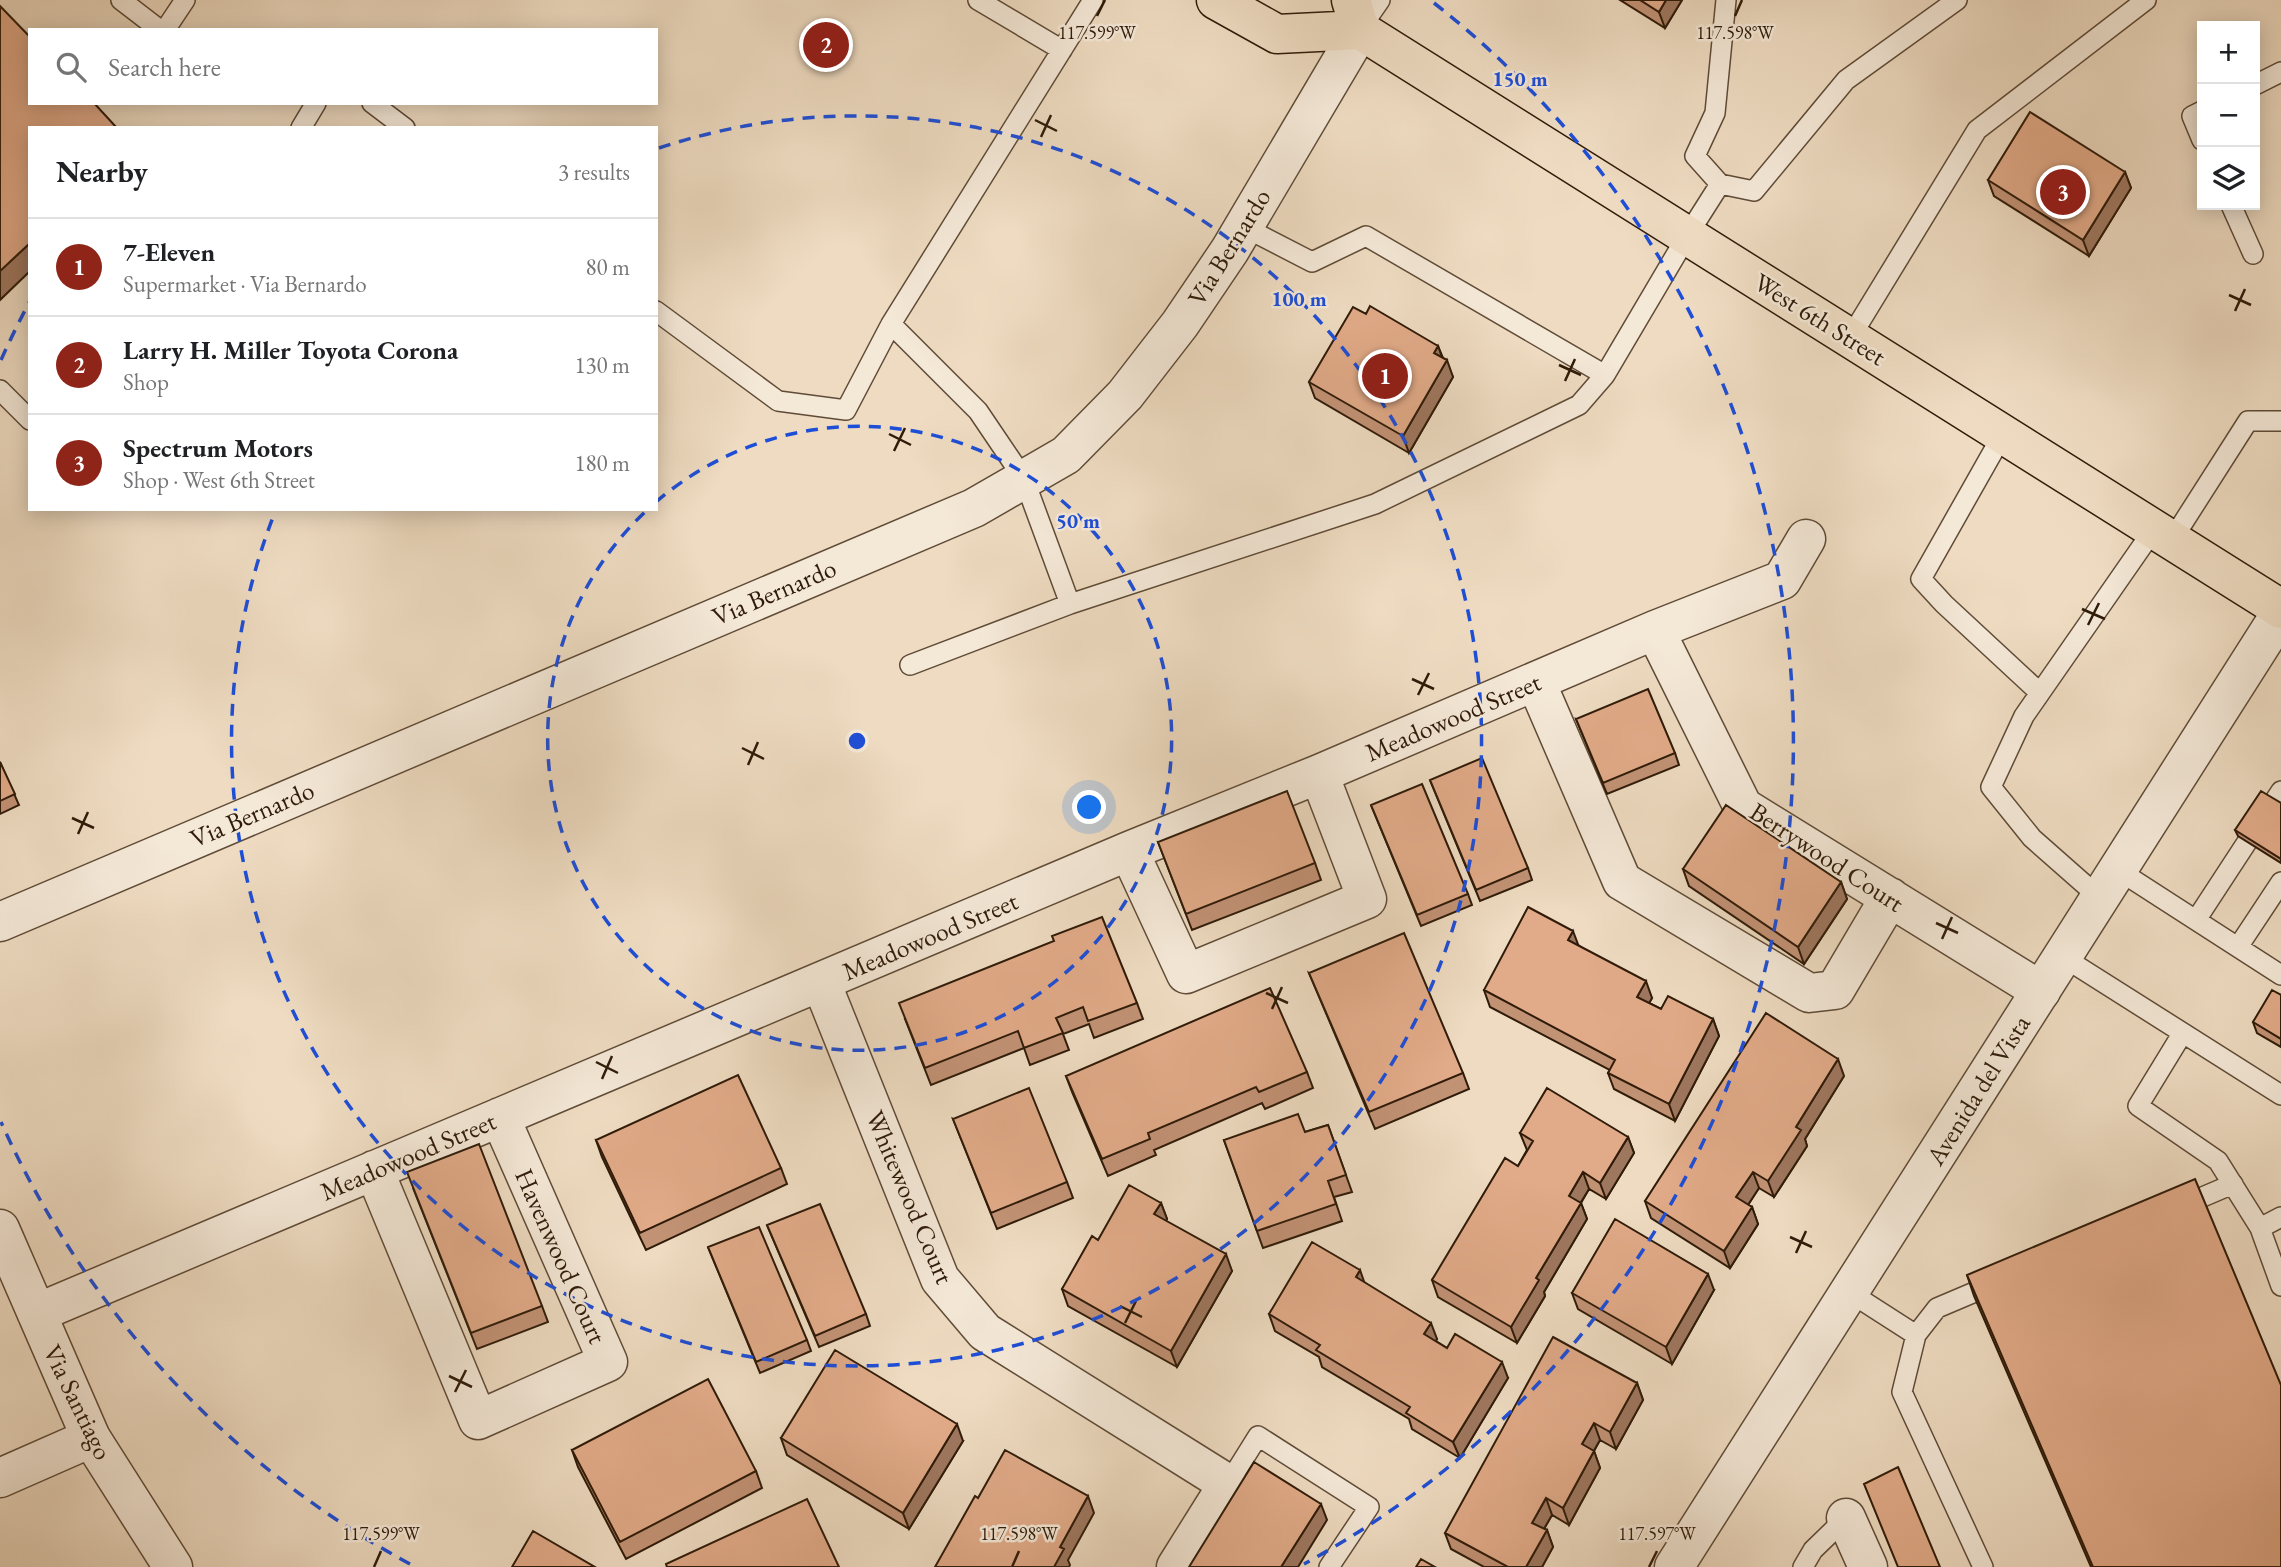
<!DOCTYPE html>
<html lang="en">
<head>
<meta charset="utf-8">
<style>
	:root { --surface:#fff; --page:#f6f6f6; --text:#202124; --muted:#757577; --line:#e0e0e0; --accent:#8f2418 }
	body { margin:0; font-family:"EB Garamond",serif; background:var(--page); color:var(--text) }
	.controls { position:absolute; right:21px; top:21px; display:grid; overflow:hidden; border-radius:0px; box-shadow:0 4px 18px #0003 }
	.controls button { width:63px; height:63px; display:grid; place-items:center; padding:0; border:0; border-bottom:2px solid var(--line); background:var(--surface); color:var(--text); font:35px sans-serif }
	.you { position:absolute; left:1090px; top:808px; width:24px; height:24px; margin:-18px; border:5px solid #fff; border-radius:50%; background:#1a73e8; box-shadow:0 0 0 10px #1a73e833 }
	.badge { display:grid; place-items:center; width:46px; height:46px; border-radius:50%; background:var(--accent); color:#fff; font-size:23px; font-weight:700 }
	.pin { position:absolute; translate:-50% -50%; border:4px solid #fff; box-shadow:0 2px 7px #0006 }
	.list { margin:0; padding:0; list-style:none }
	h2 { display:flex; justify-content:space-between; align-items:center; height:91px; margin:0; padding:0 28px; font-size:30px }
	h2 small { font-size:23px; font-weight:400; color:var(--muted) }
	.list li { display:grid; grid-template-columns:46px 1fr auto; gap:21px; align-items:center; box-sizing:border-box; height:98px; padding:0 28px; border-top:2px solid var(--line) }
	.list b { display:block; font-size:26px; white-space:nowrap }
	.list p { margin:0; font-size:23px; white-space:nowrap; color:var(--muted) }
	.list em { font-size:23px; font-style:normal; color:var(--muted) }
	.icon { flex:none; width:38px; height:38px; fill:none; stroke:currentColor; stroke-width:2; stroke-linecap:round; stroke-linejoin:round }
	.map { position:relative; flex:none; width:2281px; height:1567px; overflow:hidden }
	.search { position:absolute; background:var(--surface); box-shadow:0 4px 18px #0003; left:28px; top:28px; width:630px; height:77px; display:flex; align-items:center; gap:18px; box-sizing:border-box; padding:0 24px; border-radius:0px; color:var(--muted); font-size:26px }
	.panel { position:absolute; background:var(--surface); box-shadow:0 4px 18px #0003; left:28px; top:126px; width:630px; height:385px; border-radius:0px }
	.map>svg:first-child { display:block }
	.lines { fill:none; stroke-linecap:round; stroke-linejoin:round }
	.service-casing { stroke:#5f4b37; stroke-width:22 }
	.minor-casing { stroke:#5f4b37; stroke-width:41 }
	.tertiary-casing { stroke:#5f4b37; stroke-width:41 }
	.primary-casing { stroke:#2f1b09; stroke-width:41 }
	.service { stroke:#f4e8d7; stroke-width:19 }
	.minor { stroke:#f4e8d7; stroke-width:38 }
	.tertiary { stroke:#f4e8d7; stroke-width:38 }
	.primary { stroke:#eedbc1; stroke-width:38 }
	.wall { fill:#c29275; stroke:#2f1b09; stroke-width:2 }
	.shaded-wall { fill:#9e775f; stroke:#2f1b09; stroke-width:2 }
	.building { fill:#e1aa88; stroke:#2f1b09; stroke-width:2 }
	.ticks { fill:none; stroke:#2f1b09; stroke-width:2.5 }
	.ring { fill:none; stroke:#1d4ed8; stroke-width:3.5; stroke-dasharray:12 9 }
	.labels { text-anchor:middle; stroke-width:5; stroke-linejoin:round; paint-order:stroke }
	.street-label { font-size:26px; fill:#2f1b09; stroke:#f4e8d7 }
	.ticks-label { font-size:18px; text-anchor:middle; fill:#2f1b09; stroke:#f4e8d7; stroke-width:5; stroke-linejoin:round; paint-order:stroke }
	.centre { fill:#1d4ed8; stroke:#f4e8d7; stroke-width:3.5 }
	.ring-label { font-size:21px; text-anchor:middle; font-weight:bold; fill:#1d4ed8; stroke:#f4e8d7; stroke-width:5; stroke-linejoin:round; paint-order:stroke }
</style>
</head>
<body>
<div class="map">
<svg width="2281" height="1567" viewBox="0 0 2281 1567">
	<rect width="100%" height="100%" fill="#eedbc1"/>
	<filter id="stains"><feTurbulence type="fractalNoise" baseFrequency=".00286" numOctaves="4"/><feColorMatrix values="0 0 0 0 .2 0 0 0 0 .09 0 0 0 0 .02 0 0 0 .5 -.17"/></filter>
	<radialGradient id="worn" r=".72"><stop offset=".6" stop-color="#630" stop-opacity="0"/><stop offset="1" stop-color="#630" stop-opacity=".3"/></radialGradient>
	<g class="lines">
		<g class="service-casing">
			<path id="service" d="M121,0L160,30
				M978,0L1062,50
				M1726,0L1715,113L1695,156L1720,184L1754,191L1846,80L1957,0
				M1360,29L1380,0
				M165,30L185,0
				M2255,85L2281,72
				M372,103L405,128
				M2202,111L2192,116L2202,140
				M301,128L316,103
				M2231,205L2253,254
				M656,311L778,401L846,410L891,324L1093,0
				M891,324L978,411L1024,479L1070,604
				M1850,338L1977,130L2146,0
				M1605,375L1687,236L1720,184
				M0,390L30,420
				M2003,434L1921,579L1944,604L2040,693
				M2172,540L2248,421H2281
				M910,665L1070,604L1375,504L1579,405L1605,375L1366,236L1312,262L1244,227
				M2273,803L2281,791
				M2118,870L2281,975
				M2100,898L2032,838L1991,787L2024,716L2154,529
				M2196,920L2247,842
				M2238,947L2281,882
				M2063,957L2281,1095
				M2182,1034L2138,1106L2218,1161L2260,1228L2281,1286
				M2179,1207L2233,1184
				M2260,1228L2281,1217
				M1849,1292L1916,1335L1902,1392L1983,1567
				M1916,1335L1937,1308L1996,1283
				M1228,1484L1258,1436L1369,1507L1329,1567
				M1803,1567L1813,1550L1846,1518"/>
		</g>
		<g class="minor-casing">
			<path id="minor" d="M1655,630L1743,807L2041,991
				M1536,682L1622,881L1809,993L1835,990L1890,897
				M1129,851L1186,974L1367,899L1319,774
				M0,922L974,508L1066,455L1125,395L1180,324L1230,250L1360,30
				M821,982L940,1279L985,1332L1228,1484L1176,1567
				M374,1170L478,1420L608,1362L500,1117
				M37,1313L1129,851L1319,774L1655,630L1782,580L1806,539
				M0,1478L91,1438
				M1846,1518L1868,1567"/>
		</g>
		<g class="tertiary-casing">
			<path id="tertiary" d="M0,1229L91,1438L173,1567
				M1674,1567L2281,613"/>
		</g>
		<g class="primary-casing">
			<path id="primary" d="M1216,0L1277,34L1360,30L2281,609
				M1351,0L1360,30"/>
		</g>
		<use href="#service" class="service"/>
		<use href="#minor" class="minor"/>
		<use href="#tertiary" class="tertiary"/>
		<use href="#primary" class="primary"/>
	</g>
	<path class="wall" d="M1620,0H1682L1665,28Z
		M2125,172L2131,188L2089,256L1994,196L1988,180Z
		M1366,314L1438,346L1443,358L1453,377L1409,453L1315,398L1309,382Z
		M1576,719L1675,753L1679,765L1607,794Z
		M0,762L19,805L0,814Z
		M1430,780L1528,868L1532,880L1480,901Z
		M2281,803V863L2238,836L2235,830Z
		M1371,805L1468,894L1472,905L1421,926Z
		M1158,842L1315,863L1321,880L1192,930Z
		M1683,869L1841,882L1847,899L1804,964L1689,886Z
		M1578,945L1652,998L1649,1003L1661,1009L1713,1019L1719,1036L1675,1121L1614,1089L1608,1073L1610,1070L1490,1007L1484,990Z
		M1309,973L1463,1073L1469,1089L1375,1129Z
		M2281,995V1047L2257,1033L2253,1022Z
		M1137,1003L1143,1019L1094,1038L1089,1024L1063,1034L1069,1050L1030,1065L1024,1048L931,1085L905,1019Z
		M1307,1072L1313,1088L1265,1109L1262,1103L1154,1150L1156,1155L1108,1176L1072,1092L1066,1076Z
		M1844,1076L1805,1139L1807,1146L1774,1197L1759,1188L1748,1205L1752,1207L1758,1224L1730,1268L1651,1218L1645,1201Z
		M953,1119L1067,1182L1073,1198L997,1229Z
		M1328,1125L1352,1192L1334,1197L1342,1221L1263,1248L1224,1140L1305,1132Z
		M1520,1133L1628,1137L1634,1153L1606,1199L1589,1189L1581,1203L1587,1219L1544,1292L1545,1296L1517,1343L1438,1297L1432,1280L1518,1166L1527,1150Z
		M596,1140L781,1168L787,1184L646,1250L602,1157Z
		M413,1188L542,1306L548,1322L477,1349Z
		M1161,1203L1167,1219L1166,1221L1232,1271L1177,1367L1068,1306L1062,1289L1098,1240Z
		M767,1225L866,1314L870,1326L819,1347Z
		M708,1247L807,1340L811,1351L760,1373Z
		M1967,1275L2281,1567H2091L1974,1296Z
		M1364,1282L1437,1339L1436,1341L1447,1348L1508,1378L1460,1458L1412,1429L1409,1419L1322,1367L1319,1357L1275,1331L1269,1314Z
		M1714,1290L1672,1364L1578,1309L1572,1293Z
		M1637,1383L1643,1400L1616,1449L1600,1440L1594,1451L1600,1468L1569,1525L1552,1515L1544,1529L1547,1530L1553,1547L1542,1567H1484L1451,1549L1445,1533Z
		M781,1438L963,1441L909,1529L787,1455Z
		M572,1450L756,1471L762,1488L626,1559L578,1467Z"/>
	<path class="shaded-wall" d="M1666,0H1682L1665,28L1659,12Z
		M2125,172L2131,188L2089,256L2083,240Z
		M30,243V271L0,300V271Z
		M1438,346L1444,363L1434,353Z
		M1447,360L1453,377L1409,453L1403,436Z
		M1841,882L1847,899L1804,964L1798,947Z
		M1573,931L1579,947L1568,940Z
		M1646,981L1652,998L1643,1014L1637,997Z
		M1713,1019L1719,1036L1675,1121L1669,1104Z
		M1838,1059L1844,1076L1805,1139L1807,1146L1774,1197L1768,1181L1796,1127Z
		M1628,1137L1634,1153L1606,1199L1600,1183Z
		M1583,1172L1589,1189L1575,1212L1569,1196Z
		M1753,1172L1759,1188L1742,1214L1736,1197Z
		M1161,1203L1167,1219L1160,1231L1154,1214Z
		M1581,1203L1587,1219L1544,1292L1545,1296L1517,1343L1511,1327L1536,1278Z
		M1752,1207L1758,1224L1730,1268L1724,1251Z
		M1226,1254L1232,1271L1177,1367L1171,1351Z
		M1360,1270L1366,1287L1356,1277Z
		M1708,1274L1714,1290L1672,1364L1666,1347Z
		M1431,1323L1437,1339L1430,1350L1424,1334Z
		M1502,1362L1508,1378L1460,1458L1453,1442Z
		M1637,1383L1643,1400L1616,1449L1610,1432Z
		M1594,1423L1600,1440L1588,1461L1582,1444Z
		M957,1424L963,1441L909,1529L903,1513Z
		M1594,1451L1600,1468L1569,1525L1563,1508Z
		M1088,1496L1094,1513L1068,1560L1070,1565L1069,1567H1054L1060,1547Z
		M1546,1498L1552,1515L1538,1539L1532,1523Z
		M1321,1504L1327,1520L1298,1567H1281Z
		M1547,1530L1553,1547L1542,1567H1526Z"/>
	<path class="building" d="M1640,0H1666L1659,12Z
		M0,6L30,37V103H94L117,128H30V243L0,271Z
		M2030,112L2125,172L2083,240L1988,180Z
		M1370,306L1438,346L1434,353L1447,360L1403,436L1309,382L1353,307L1366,314Z
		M1648,689L1675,753L1603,783L1576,719Z
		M1482,758L1528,868L1476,890L1430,780Z
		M0,762L15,794L0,801Z
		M1422,784L1468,894L1417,915L1371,805Z
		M1287,791L1315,863L1186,914L1158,842Z
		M2261,791L2281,803V859L2235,830Z
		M1726,805L1841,882L1798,947L1683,869Z
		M1528,907L1573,931L1568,940L1646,981L1637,997L1661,1009L1668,996L1713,1019L1669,1104L1608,1073L1615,1060L1484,990Z
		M1102,917L1137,1003L1088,1021L1083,1007L1056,1018L1063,1033L1024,1048L1018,1031L925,1068L899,1003L1054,941L1052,936Z
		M1404,933L1463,1073L1369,1112L1309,973Z
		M1270,988L1307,1072L1259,1092L1256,1087L1148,1133L1150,1139L1102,1159L1066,1076Z
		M2272,990L2281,995V1039L2253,1022Z
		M1766,1013L1838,1059L1796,1127L1801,1130L1768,1181L1753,1172L1736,1197L1752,1207L1724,1251L1645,1201Z
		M738,1075L781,1168L640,1233L596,1140Z
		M1029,1088L1067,1182L991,1213L953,1119Z
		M1547,1088L1628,1137L1600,1183L1583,1172L1569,1196L1581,1203L1536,1278L1539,1280L1511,1327L1432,1280L1505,1158L1518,1166L1533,1141L1520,1133Z
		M1298,1114L1305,1132L1328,1125L1346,1175L1328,1181L1336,1204L1257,1231L1224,1140Z
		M479,1144L542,1306L471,1333L407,1172Z
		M2195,1179L2281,1385V1567H2093L1967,1275Z
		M1129,1185L1161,1203L1154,1214L1226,1254L1171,1351L1062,1289L1092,1236L1098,1240Z
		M820,1204L866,1314L815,1336L767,1225Z
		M1615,1219L1708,1274L1666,1347L1572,1293Z
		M759,1227L807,1340L756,1362L708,1247Z
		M1312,1242L1360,1270L1356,1277L1431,1323L1424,1334L1447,1348L1455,1334L1502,1362L1453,1442L1406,1413L1410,1407L1316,1350L1320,1345L1269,1314Z
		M1553,1337L1637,1383L1610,1432L1594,1423L1582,1444L1594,1451L1563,1508L1546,1498L1532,1523L1547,1530L1526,1567H1508L1445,1533Z
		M835,1350L957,1424L903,1513L781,1438Z
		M708,1379L756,1471L620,1542L572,1450Z
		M1005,1450L1088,1496L1060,1547L1064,1549L1054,1567H935L975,1496L978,1498Z
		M1254,1462L1321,1504L1281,1567H1189Z
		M1898,1467L1940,1567H1898L1864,1484Z
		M807,1499L839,1567H667L666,1564Z
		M533,1531L595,1567H512Z
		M1421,1559L1435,1567H1416Z"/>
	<path class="ticks" d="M1097,16L1105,0M1735,16L1742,0M1035,120L1057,131M1041,137L1051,115M2229,295L2251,305M2235,311L2245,289M1559,365L1581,375M1565,381L1575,359M889,434L911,445M894,451L905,428M2082,609L2105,619M2088,625L2099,603M1412,679L1434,689M1418,695L1429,673M742,748L764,759M748,765L758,742M72,818L94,828M78,834L88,812M1936,923L1958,933M1942,939L1952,917M1266,993L1288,1003M1272,1009L1282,987M596,1062L618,1073M602,1079L612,1056M1790,1237L1812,1247M1796,1253L1806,1231M1120,1306L1142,1317M1125,1323L1136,1301M449,1376L472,1387M455,1392L466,1370M374,1567L381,1551M1012,1567L1019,1551M1649,1567L1657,1551"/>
	<g class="ring">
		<path d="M656 502A312 312 0 1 1 646 511"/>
		<path d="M659 148A625 625 0 1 1 275 512"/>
		<path d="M410 1564A937 937 0 0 1 1 1122M1 360A937 937 0 0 1 30 301M1434 3A937 937 0 0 1 1304 1564"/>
	</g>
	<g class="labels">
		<g class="street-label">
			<text transform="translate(1229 247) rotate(-58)" y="9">Via Bernardo</text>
			<text transform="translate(1820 319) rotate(32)" y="9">West 6th Street</text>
			<text transform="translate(774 592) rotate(-23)" y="9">Via Bernardo</text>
			<text transform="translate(1453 717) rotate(-23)" y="9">Meadowood Street</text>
			<text transform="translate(252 814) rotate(-23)" y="9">Via Bernardo</text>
			<text transform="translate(1827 857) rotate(33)" y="9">Berrywood Court</text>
			<text transform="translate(930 936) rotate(-23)" y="9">Meadowood Street</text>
			<text transform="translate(1978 1090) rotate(-58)" y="9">Avenida del Vista</text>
			<text transform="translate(408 1156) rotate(-23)" y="9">Meadowood Street</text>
			<text transform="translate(910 1197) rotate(67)" y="9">Whitewood Court</text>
			<text transform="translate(561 1256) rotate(66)" y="9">Havenwood Court</text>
			<text transform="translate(78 1402) rotate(64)" y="9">Via Santiago</text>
		</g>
	</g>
	<g class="ticks-label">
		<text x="1097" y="39">117.599°W</text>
		<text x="1735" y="39">117.598°W</text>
		<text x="381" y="1540">117.599°W</text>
		<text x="1019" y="1540">117.598°W</text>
		<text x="1657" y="1540">117.597°W</text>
	</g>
	<circle cx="857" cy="741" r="10" class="centre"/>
	<g class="ring-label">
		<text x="1520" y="86">150 m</text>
		<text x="1299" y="306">100 m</text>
		<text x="1078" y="528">50 m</text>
	</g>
	<rect width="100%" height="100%" filter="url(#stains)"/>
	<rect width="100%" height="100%" fill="url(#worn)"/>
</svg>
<div class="controls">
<button>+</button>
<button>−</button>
<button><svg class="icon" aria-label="layers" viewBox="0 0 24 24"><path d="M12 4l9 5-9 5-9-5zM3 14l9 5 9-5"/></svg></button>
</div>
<div class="you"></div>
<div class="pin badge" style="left:1385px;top:376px">1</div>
<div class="pin badge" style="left:826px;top:45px">2</div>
<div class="pin badge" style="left:2063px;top:192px">3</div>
<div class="search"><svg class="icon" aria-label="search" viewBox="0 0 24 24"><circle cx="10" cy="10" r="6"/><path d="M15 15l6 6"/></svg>Search here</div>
<section class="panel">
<h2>Nearby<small>3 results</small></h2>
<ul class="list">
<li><span class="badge">1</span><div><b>7-Eleven</b><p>Supermarket · Via Bernardo</p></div><em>80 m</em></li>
<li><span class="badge">2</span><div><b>Larry H. Miller Toyota Corona</b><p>Shop</p></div><em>130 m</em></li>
<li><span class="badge">3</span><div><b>Spectrum Motors</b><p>Shop · West 6th Street</p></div><em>180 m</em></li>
</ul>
</section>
</div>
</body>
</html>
